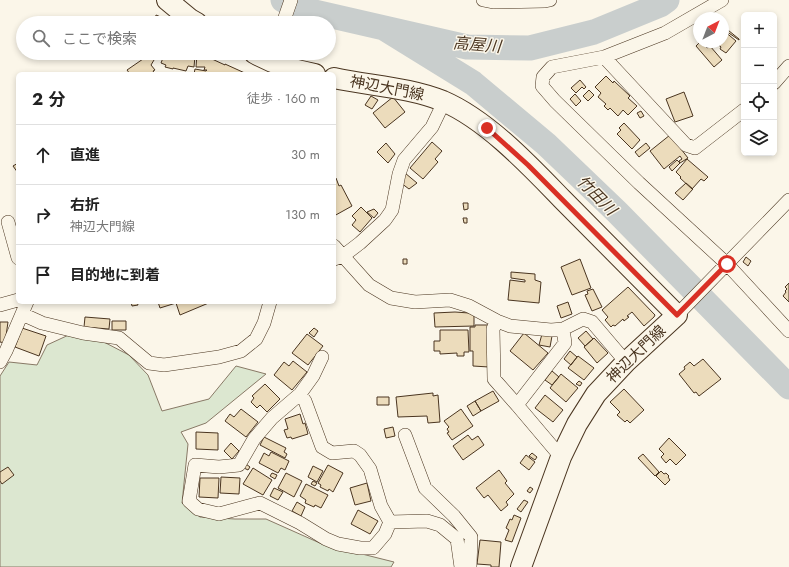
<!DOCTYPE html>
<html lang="ja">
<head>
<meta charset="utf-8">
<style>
	:root { --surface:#fff; --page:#f2f2f2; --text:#222; --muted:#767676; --line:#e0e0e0 }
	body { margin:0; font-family:Jost,"Noto Sans JP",sans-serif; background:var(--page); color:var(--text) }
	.controls { position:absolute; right:12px; top:12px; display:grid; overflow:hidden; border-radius:6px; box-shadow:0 2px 6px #0003 }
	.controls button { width:36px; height:36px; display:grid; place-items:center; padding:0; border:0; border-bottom:1px solid var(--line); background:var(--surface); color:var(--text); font:20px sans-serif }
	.compass { position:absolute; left:693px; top:12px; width:36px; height:36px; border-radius:50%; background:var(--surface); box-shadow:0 2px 6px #0003; rotate:42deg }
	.stop { position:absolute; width:12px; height:12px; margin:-9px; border:3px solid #d93025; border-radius:50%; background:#fff }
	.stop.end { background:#d93025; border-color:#fff; box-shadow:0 1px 4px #0008 }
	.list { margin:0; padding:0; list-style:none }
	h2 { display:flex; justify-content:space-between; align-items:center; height:52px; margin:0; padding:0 16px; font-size:17px }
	h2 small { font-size:13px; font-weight:400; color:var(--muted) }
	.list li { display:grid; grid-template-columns:26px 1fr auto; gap:12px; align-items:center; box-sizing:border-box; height:60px; padding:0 16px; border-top:1px solid var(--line) }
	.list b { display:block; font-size:15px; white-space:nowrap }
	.list p { margin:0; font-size:13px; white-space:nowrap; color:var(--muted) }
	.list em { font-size:13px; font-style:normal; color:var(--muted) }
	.icon { flex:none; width:22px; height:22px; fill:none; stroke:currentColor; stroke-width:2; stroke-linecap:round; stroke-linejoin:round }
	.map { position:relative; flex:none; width:789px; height:567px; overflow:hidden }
	.search { position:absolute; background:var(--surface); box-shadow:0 2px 6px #0003; left:16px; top:16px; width:320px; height:44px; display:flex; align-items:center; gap:10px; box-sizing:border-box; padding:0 14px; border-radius:22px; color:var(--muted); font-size:15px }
	.panel { position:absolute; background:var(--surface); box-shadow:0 2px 6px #0003; left:16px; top:72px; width:320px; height:232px; border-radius:6px }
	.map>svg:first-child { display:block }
	.green { fill:#dce7d0; stroke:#887966 }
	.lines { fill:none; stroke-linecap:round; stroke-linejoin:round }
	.river { stroke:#c9cecd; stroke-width:25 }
	.building { fill:#ecdcbc; stroke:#4a3520 }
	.street-casing { stroke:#4a3520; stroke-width:14 }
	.primary-casing { stroke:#4a3520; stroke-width:22 }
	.street { stroke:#fbf6e9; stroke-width:13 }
	.primary { stroke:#fbf6e9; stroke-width:20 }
	.route { stroke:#d93025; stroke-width:5 }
	.labels { text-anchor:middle; stroke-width:3; stroke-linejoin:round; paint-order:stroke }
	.street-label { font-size:15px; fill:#4a3520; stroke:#fbf6e9 }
	.water-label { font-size:16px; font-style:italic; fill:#4a3520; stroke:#fbf6e9 }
</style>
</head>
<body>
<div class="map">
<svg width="789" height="567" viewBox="0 0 789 567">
	<rect width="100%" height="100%" fill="#fbf6e9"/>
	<path class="green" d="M73,333L100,340L129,355L148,375L162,411L209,399L236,366L266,374L206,423L181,432L188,444L182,503L200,517L235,519H266L322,544L394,562L391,567H0V376L9,362L37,365L47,345Z"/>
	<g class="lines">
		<path class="river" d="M283,0L306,10L467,47L530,48L594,32L660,5L667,0
			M384,28L473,83L546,144L617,212L789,387"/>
	</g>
	<path class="building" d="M156,15L175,23H154Z
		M723,26L739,39V40L723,29Z
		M723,30L736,41L726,53L720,49L721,47L715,42H723Z
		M700,42H702L707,48L710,46L722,60L714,67L696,46Z
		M142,53H154L157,55L151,65L155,70L153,71L155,74H130L127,70L143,59L140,56Z
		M165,53H191L190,55L195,56L194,67L188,66L186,71L173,68V69L165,67L166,65L161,63Z
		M197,53H213L212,59L225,65V64L247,74H194L195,69L206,71L207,70H204L205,67H196Z
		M606,76L613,83L614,81L630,96L628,98L637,106L628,115L623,110L618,116L610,108L608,110L604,106L606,104L598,97L601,93L595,87Z
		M580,80L586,87L584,89L582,87L576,93L571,88Z
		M589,90L594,95L588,101L583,96Z
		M684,92L693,116L675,122L666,99Z
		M575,94L581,101L576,106L570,99Z
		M371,96L378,100L372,109L365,105Z
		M393,97L405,112L385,128L373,113Z
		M641,111L644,116L640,118L637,113Z
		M624,123L640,140L632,149L617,134L621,130L619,128Z
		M670,135L688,158L680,163L679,161L682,159L680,156L664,169L650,151Z
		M432,142L442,151L435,159L438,162L423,179L410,168Z
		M386,143L395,154L388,163L377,152Z
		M646,143L650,148L639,157L635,152Z
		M687,159L708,177L704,181L701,179L692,189L680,178L681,177L676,172Z
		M677,160L680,163L672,171L669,167Z
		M18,163V173L13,166Z
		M405,173L417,183L409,189L401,183Z
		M334,177L336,178L339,186L341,185L352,206L334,216Z
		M686,183L693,189L683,200L675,193Z
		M463,203H468V209L464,210Z
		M361,207L372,218L360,232L352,225L356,220L352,216Z
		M374,209L378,213L374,218L367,212Z
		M463,218H467V223H464Z
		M746,257L751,261L748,266L743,262Z
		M403,259H407V264H403Z
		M580,259L591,288L572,295L561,267Z
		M511,272L535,274V280L541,282L539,303L508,300L510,280L525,282V280L511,278Z
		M789,283V302L783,296L786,292L785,291L787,289L785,287Z
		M628,287L655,315L654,317L644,326L632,312L627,316L629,317L624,321L623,319L615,326L613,325L611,327L605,320L608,317L602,310Z
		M593,289L602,307L592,311L585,295L588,294L587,291Z
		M131,302H137L138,305L132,306Z
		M158,302H211L180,315L176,303L160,308Z
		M568,302L572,314L561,318L557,306Z
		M455,312L469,313L474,315V326L435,327L434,313Z
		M85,317L110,319L109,329L84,327Z
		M112,321H126V330H112Z
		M0,322H8L5,343L0,342Z
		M475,325H488L489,367L473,366V351H470V327H475Z
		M22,328L46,336L39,356L15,347Z
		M314,328L318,331L314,337L309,333Z
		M440,330H468L469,352H464V356H457V353L440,354V351H434V341H440Z
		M586,331L593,339L585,346L578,338Z
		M524,333L548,353L533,370L510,351Z
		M307,334L323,346L308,365L292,353Z
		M542,334L552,336L550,347L539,345Z
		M594,338L608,353L597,363L584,347Z
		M570,351L577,357L571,365L564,359Z
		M578,356L594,368L584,380L568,368Z
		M703,359L721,379L699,396L696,392L694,393L679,374L685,369L684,367L690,362L694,366Z
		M293,361L307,372L292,390L274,375L284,362L289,366Z
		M552,371L559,377L552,385L545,380Z
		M561,374L578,388L566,402L550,388Z
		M579,381L582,383L580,386L576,384Z
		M265,384L280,399L267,412L260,405L257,408L251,402L254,398L252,396Z
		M624,389L644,410L630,423L627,420L625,422L617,415L620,412L610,402Z
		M493,391L499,401L481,411L475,401Z
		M433,393V396L438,395L440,422L428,423L427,416L398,417L396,397Z
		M545,395L563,410L553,422L535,408Z
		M377,397H389V405H377Z
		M475,401L481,411L473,416L467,406Z
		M241,409L258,422L246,437L225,421L230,414L234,417Z
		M461,409L473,426L452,440L447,433L449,432L447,429L449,427L444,421Z
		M300,414L303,424L305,423L308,434L292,439L291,437L287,438L284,430L288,429L285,419Z
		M393,427L395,436L386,438L384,429Z
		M196,432L218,433V450L196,449Z
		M468,435L472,440L478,436L484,445L463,460L453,446Z
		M264,437L286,448L284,452L287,454L285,458L260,445Z
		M669,438L686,455L676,465L670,459L666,463L661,457L664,454L659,449Z
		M231,443L239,451L232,459L224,451Z
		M271,452L289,461L285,470L281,468L278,473L259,463L264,453L269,456Z
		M532,453L537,457L535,460L529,456Z
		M643,454L659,472L655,476L638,458Z
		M526,455L535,462L529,470L520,463Z
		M246,464L250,467L248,470L244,468Z
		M328,465L343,473L333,492L329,489L328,491L320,487L321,485L318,483Z
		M313,466L323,471L317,482L308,477Z
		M8,467L14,475L2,484L0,481V472Z
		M253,468L272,480L263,495L243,484Z
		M499,470L507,481L505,483L514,494L506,502L508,505L501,511L488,495L484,498L476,488Z
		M661,471L664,474L666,473L669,476L668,477L670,480L665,485L656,476Z
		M272,473L277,475L275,479L270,476Z
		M286,473L302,481L294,497L278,488Z
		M221,477L240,478L239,494L220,493Z
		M200,478H219L218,498L199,497Z
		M313,481L317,483L315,486L311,484Z
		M367,483L371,501L355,505L350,488Z
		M306,484L328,495L321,508L315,505L314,507L305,503L306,500L300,496Z
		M530,487L533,489L530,493L527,491Z
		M274,488L283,492L278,500L270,496Z
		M524,500L528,502L521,512L517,509Z
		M297,502L305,507L301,516L292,511Z
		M358,510L378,521L370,534L351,524Z
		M514,515L521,518L512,542L505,540L509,530L506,528L510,519L512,520Z
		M480,540L501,542L499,567H491V565L477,564Z"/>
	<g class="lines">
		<g class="street-casing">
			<path id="street" d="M483,0L493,2L545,1L550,0
				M722,0L665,33L604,57L552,67L543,77L542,86L555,101L639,183L727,264L789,331
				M283,23L291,0
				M604,57L686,145L695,148L744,110
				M774,83L789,66
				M8,222L18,258
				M334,246L369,285L391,298L415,302L450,300L469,306L497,321L510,326L551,330L563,329L583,319L592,322L626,362
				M334,259L343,256L360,243L385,220L392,210L399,174L404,160L432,127L444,102
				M0,305L18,300
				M22,314L42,323L83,333L119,338L149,363L164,365L219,357L241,351L256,339L264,323L270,302
				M677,315L789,200
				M497,321L493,329L494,379L517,405
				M322,357L313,376L300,394L272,418L254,439L239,465L219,467L195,465L189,501L198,509L219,514L260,503L300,523L326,539L338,544L360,548H373L385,534L390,522
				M0,362L6,351L27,302
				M300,394L305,401L322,447L332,453L354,451L360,455L370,469L381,506L390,522L427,521L440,525L457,539L461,567
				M405,435L425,488L454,516L471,537L470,567
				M561,457L517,405L565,343L563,329"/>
		</g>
		<g class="primary-casing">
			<path id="primary" d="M167,0L190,19L197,23
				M254,53C273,64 293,70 315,74
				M334,78C371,86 408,87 443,101C487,120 529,165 562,199C600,237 638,276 677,315L626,362L596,394L577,424L561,457L521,567"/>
		</g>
		<use href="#street" class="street"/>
		<use href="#primary" class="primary"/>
	</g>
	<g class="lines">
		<path class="route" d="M487,128L528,165L677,315L727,264"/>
	</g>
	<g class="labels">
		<g class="street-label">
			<text transform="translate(387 88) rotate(11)" y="5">神辺大門線</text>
			<text transform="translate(636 354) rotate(-44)" y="5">神辺大門線</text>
		</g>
		<g class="water-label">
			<text transform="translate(477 44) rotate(5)" y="6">高屋川</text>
			<text transform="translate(597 195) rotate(45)" y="6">竹田川</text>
		</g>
	</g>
</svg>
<div class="controls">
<button>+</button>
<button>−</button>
<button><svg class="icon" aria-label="locate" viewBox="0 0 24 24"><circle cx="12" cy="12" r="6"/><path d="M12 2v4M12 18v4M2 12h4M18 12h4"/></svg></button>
<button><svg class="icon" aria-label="layers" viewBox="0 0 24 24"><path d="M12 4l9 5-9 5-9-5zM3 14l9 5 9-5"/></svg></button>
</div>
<svg class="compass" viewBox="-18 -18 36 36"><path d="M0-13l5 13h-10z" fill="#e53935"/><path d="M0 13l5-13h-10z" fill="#767676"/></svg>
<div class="stop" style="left:727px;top:264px"></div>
<div class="stop end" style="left:487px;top:128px"></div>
<div class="search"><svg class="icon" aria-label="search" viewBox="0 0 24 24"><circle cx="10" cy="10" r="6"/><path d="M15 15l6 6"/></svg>ここで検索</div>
<section class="panel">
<h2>2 分<small>徒歩 · 160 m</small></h2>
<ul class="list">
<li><svg class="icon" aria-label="ahead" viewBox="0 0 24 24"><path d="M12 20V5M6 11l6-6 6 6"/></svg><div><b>直進</b></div><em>30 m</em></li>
<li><svg class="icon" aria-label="right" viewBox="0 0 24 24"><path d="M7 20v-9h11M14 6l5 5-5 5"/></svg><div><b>右折</b><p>神辺大門線</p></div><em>130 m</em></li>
<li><svg class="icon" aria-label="arrive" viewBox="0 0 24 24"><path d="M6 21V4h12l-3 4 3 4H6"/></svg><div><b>目的地に到着</b></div></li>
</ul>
</section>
</div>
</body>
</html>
